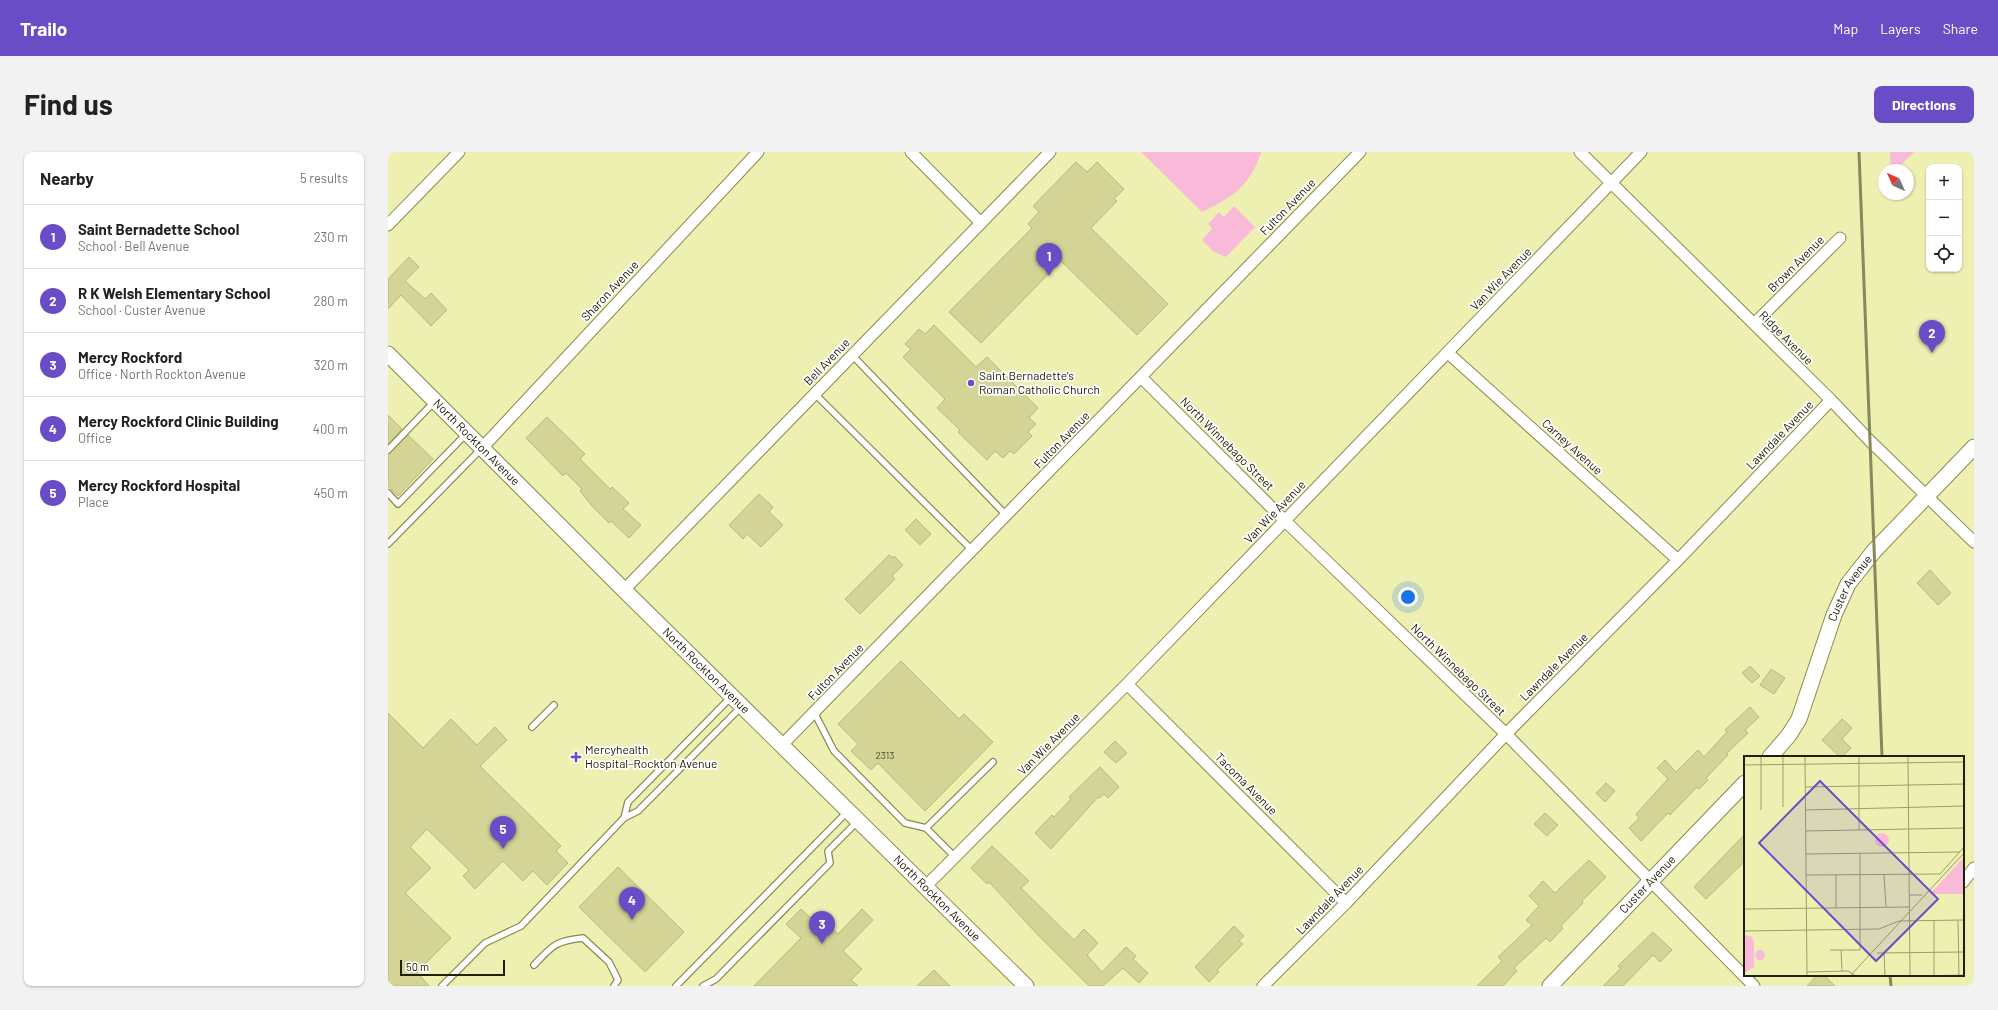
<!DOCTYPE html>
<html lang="en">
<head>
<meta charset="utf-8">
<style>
	:root { --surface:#fff; --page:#f2f2f2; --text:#222; --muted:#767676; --line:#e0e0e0; --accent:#684dc6 }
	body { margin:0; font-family:Barlow,sans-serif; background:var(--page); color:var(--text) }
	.controls { position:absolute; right:12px; top:12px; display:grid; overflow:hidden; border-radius:8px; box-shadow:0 1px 3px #0004 }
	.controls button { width:36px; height:36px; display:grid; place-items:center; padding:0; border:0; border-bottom:1px solid var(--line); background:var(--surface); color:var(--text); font:20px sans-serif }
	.compass { position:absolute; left:1490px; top:12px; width:36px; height:36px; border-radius:50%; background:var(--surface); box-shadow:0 1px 3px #0004; rotate:315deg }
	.scale { position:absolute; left:12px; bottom:10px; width:105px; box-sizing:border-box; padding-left:4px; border:2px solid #202007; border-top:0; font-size:11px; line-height:14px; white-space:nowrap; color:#202007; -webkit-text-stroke:3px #fff; paint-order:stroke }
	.you { position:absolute; left:1020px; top:445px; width:14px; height:14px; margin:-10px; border:3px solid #fff; border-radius:50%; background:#1a73e8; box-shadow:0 0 0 6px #1a73e833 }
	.badge { display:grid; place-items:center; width:26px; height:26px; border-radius:50%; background:var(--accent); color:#fff; font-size:13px; font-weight:700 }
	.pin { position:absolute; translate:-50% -33px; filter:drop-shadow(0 1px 2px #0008) }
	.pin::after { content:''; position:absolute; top:21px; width:14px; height:12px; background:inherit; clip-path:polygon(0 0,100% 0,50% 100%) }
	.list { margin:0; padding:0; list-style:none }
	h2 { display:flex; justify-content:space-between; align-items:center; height:52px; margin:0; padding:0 16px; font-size:17px }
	h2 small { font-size:13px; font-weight:400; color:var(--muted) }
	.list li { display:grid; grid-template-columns:26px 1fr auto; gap:12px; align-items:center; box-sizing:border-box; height:64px; padding:0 16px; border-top:1px solid var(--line) }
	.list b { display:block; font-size:15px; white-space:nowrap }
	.list p { margin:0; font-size:13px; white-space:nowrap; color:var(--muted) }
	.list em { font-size:13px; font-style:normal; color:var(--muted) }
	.icon { flex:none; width:22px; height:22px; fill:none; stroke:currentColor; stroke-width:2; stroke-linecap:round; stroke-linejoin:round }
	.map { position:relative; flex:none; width:1586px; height:834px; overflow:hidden; border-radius:8px }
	header { display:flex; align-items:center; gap:24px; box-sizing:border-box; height:56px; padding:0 20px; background:var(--accent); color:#fff }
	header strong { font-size:19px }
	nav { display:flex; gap:22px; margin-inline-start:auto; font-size:14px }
	.intro { display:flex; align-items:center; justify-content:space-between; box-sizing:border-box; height:96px; padding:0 24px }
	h1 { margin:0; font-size:28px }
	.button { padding:10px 18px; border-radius:8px; background:var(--accent); color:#fff; font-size:14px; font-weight:700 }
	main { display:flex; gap:24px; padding:0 24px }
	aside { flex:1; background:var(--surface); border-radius:8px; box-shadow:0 1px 3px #0004 }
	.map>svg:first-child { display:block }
	.green { fill:#f8bad8 }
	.building { fill:#d4d496; stroke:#b8b97d }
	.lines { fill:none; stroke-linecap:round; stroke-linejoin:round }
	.lane-casing { stroke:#8a8a50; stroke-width:8 }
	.street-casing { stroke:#8a8a50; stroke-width:13 }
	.secondary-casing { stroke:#8a8a50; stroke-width:17 }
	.lane { stroke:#fff; stroke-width:5.5 }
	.street { stroke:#fff; stroke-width:11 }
	.secondary { stroke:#fff; stroke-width:15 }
	.rail { stroke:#87885d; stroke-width:3 }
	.poi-dot { fill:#684dc6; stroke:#fff; stroke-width:1.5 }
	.labels { text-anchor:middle; stroke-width:3.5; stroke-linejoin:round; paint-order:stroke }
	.number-label { font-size:10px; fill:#4d4d2b }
	.street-label { font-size:12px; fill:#202007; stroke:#fff }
	.poi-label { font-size:12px; fill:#202007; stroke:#fff; text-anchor:start }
	.inset-road { fill:none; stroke:#9c9d6e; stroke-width:1 }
	.view { fill:#684dc6; fill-opacity:0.15; stroke:#684dc6; stroke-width:2 }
	.inset-edge { fill:none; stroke:#202007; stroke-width:2 }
</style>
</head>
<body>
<header>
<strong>Trailo</strong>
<nav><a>Map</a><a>Layers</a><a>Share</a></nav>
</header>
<div class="intro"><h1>Find us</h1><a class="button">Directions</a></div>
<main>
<aside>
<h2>Nearby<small>5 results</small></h2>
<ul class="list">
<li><span class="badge">1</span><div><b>Saint Bernadette School</b><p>School · Bell Avenue</p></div><em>230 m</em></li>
<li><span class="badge">2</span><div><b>R K Welsh Elementary School</b><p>School · Custer Avenue</p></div><em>280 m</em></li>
<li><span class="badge">3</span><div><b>Mercy Rockford</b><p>Office · North Rockton Avenue</p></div><em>320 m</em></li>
<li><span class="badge">4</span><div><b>Mercy Rockford Clinic Building</b><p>Office</p></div><em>400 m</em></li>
<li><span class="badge">5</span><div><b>Mercy Rockford Hospital</b><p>Place</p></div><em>450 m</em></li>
</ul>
</aside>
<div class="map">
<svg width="1586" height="834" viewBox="0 0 1586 834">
	<rect width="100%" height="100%" fill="#eef0b2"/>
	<path class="green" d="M753,0H873C863,33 844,46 814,60Z
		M1502,0H1526L1508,18H1503Z
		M846,54L867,75L838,105L826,100L814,88L824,77L820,72L831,60L836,65Z"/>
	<path class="building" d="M688,10L699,20L709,10L736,37L726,47L729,49L703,76L780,152L749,183L673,109L593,191L561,160L644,76L640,72L651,60L645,54Z
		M21,105L31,115L17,129L37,147L43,141L59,158L43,174L13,143L0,157V127Z
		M546,173L588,215L599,205L650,256L641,266L648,272L640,280L644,284L626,302L622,299L615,306L607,299L599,308L570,280L572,278L549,256L557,247L515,205L523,197L517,192L531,177L537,182Z
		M0,263L14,277L0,292Z
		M159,265L197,302L192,307L222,337L224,335L241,351L235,357L253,373L241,386L223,369L221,371L205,355L192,339L194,337L178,321L175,324L138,286Z
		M20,283L45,307L10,344L0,334V302Z
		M371,342L385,355L381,360L395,373L373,395L359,382L355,387L341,373Z
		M528,367L543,382L532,393L517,378Z
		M501,403L505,406L506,404L515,413L504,424L507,427L472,462L457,447Z
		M1542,418L1563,441L1550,453L1529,431Z
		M513,509L571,567L576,562L605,590L537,659L490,611L483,618L463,599L470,592L450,572Z
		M1362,514L1372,524L1364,531L1354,521Z
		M1383,517L1397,526L1386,542L1372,533Z
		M1362,555L1371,565L1357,578L1360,581L1338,602L1340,603L1318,626L1320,628L1311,637L1309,635L1282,663L1280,661L1253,689L1241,676L1251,666L1248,662L1280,627L1269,616L1277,608L1288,620L1310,598L1316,605L1339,580L1337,578Z
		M0,561L35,596L63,567L89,593L107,575L119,588L92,614L173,694L168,699L180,711L159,733L145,719L135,729L115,709L87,737L75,724L81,718L39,677L22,695L43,716L17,741L63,786L29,820L41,834H0Z
		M1454,567L1464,576L1454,587L1463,596L1454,605H1452L1434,588Z
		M727,589L739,601L728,611L716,600Z
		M712,615L731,635L720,646L716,642L711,646L710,645L663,697L647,681L664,663L666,665L683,647L681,645Z
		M1218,631L1227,639L1217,650L1208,641Z
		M1157,661L1170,673L1159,684L1146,672Z
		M1357,682V709L1318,747L1306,735Z
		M604,694L641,729L633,736L686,788L696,777L710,791L699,803L714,820L738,795L748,804L745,807L760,821L751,831L735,816L715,834H701L649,782L601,730L599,732L583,716Z
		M1201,708L1218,725L1194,749L1195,751L1173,774L1175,776L1162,790L1158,786L1126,816L1129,819L1115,834H1089L1114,809L1110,805L1144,773L1138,768L1151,754L1141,744L1155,729L1167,741Z
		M230,715L296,780L257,820L191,755Z
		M413,757L428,771L433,765L450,782L474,757L485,768L455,799L474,817L463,828L470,834H366L413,786L398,772Z
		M846,774L856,784L851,789L855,792L829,818L831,820L821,830L807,815Z
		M1265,780L1284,798L1272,810L1265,803L1235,834H1215L1233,816L1230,814Z
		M546,818L562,834H529Z
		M1429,823H1436L1447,834H1419Z"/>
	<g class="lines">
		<g class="lane-casing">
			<path id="lane" d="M464,203L618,363
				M427,242L584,398
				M0,298L47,249
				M0,341L10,352L78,282
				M0,392L94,296
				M426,560L446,599L517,671L538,676L567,705
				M144,575L166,553
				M236,666L240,650L344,544
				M538,676L605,610
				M146,813C165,793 167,789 195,786L221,810L230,828L226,834
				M54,834L97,791L133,774L236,666L250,659L353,555
				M288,834L460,659
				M315,834L328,827L442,711L440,699L470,669"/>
		</g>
		<g class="street-casing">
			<path id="street" d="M523,0L593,71
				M1192,0L1443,248L1482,289L1586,390
				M0,73L71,0
				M1366,172L1452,86
				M1060,201L1290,408
				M753,225L896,368L1118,582L1366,834
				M94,296L370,0
				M236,438L662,0
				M739,532L958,751
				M394,593L972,0
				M1575,730L1586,716
				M537,735L739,532L1253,0
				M875,834L958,751L1118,582L1290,408L1443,248"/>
		</g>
		<g class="secondary-casing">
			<g id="secondary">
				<path id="s1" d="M0,202L236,438L638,834"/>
				<path id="s2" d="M1382,605L1401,583L1411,567L1446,463L1460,432L1486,399L1586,295"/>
				<path id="s3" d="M1162,834L1357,631"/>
			</g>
		</g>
		<use href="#lane" class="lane"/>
		<use href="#street" class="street"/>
		<use href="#secondary" class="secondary"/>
		<path class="rail" d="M1471,0L1494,605
			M1502,823L1503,834"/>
	</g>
	<g class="poi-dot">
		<circle cx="583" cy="231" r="4"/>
		<path d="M186 599h4v4h4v4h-4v4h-4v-4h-4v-4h4z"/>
	</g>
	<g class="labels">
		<g class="number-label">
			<text x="497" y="607">2313</text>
		</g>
		<g class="street-label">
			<text transform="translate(900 55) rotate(-46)" y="4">Fulton Avenue</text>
			<text transform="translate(1408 112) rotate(-45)" y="4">Brown Avenue</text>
			<text transform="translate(1113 127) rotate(-46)" y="4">Van Wie Avenue</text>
			<text transform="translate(222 139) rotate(-47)" y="4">Sharon Avenue</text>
			<text transform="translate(1398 186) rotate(45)" y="4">Ridge Avenue</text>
			<text transform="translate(439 210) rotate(-46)" y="4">Bell Avenue</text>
			<text transform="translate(1392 283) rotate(-46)" y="4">Lawndale Avenue</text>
			<text transform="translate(674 288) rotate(-46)" y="4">Fulton Avenue</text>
			<text dy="4" stroke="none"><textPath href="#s1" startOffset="125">North Rockton Avenue</textPath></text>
			<text transform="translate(839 292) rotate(45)" y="4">North Winnebago Street</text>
			<text transform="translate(1184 295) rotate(42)" y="4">Carney Avenue</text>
			<text transform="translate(887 360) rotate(-46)" y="4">Van Wie Avenue</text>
			<text dy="4" stroke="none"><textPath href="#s2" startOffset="189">Custer Avenue</textPath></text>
			<text transform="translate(1166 515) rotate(-45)" y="4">Lawndale Avenue</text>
			<text transform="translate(1070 518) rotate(44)" y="4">North Winnebago Street</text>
			<text dy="4" stroke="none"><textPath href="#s1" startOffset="449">North Rockton Avenue</textPath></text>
			<text transform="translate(448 520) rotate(-46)" y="4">Fulton Avenue</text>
			<text transform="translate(661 592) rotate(-45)" y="4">Van Wie Avenue</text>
			<text transform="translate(858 632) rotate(45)" y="4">Tacoma Avenue</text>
			<text dy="4" stroke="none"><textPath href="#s3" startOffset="141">Custer Avenue</textPath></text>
			<text dy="4" stroke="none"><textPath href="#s1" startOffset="773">North Rockton Avenue</textPath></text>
			<text transform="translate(942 748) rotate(-46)" y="4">Lawndale Avenue</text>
		</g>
		<g class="poi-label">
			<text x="591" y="228">Saint Bernadette's<tspan x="591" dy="14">Roman Catholic Church</tspan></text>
			<text x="197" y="602">Mercyhealth<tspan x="197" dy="14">Hospital–Rockton Avenue</tspan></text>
		</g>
	</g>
	<g transform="translate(1356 604)">
		<rect width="220" height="220" fill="#eef0b2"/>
		<path d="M131 84a7 7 0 1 1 14 0a7 7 0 1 1-14 0ZM220,101V138H186ZM2,179L8,181L10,187V211L2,216H0V180ZM11 199a5 5 0 1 1 10 0a5 5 0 1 1-10 0Z" fill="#f8bad8"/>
		<path class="inset-road" d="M17,0V54M39,0V51M61,0L63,220M115,0V74M164,0L166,220M0,9L220,6M61,31L220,28M61,54L220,50M61,75L220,72M62,98L216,96M62,119L196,118L220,91M92,119V152M140,119L142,151M165,139H178M0,153L165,151M190,165V220M214,165L215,220M0,175L135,173L155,165L220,164M86,194H116V98M97,194L98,215M140,196L141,220M133,197L220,196M63,216L104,215L112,220M106,220L220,97M177,220L220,219"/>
		<path class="view" d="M76,25L194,143L132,205L15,87Z"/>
		<rect width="220" height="220" class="inset-edge"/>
	</g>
</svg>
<div class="controls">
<button>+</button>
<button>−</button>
<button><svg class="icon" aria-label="locate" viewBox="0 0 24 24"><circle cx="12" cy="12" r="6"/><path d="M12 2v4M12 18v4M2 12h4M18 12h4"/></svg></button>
</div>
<svg class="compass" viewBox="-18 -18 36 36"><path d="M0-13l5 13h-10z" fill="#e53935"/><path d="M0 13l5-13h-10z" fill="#767676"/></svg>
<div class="scale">50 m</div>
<div class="you"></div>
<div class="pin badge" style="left:661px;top:124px">1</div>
<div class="pin badge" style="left:1544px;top:201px">2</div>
<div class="pin badge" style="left:434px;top:792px">3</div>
<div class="pin badge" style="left:244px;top:768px">4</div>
<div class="pin badge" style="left:115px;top:697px">5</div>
</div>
</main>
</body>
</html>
